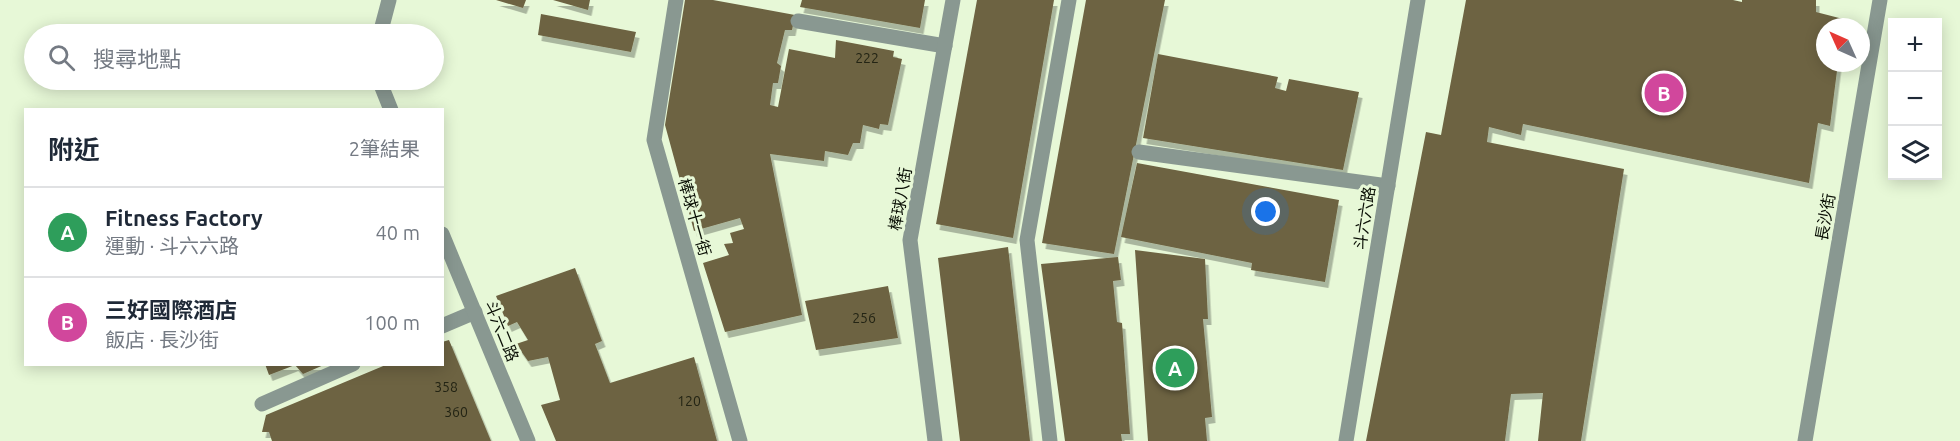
<!DOCTYPE html>
<html lang="zh-TW">
<head>
<meta charset="utf-8">
<style>
	:root { --surface:#fff; --page:#f2f2f3; --text:#1f2937; --muted:#747a83; --line:#e0e1e3; --accent:#7b2b9c }
	body { margin:0; font-family:Ubuntu,"Noto Sans TC",sans-serif; background:var(--page); color:var(--text) }
	.controls { position:absolute; right:18px; top:18px; display:grid; overflow:hidden; border-radius:0px; box-shadow:0 3px 15px #0003 }
	.controls button { width:54px; height:54px; display:grid; place-items:center; padding:0; border:0; border-bottom:2px solid var(--line); background:var(--surface); color:var(--text); font:30px sans-serif }
	.compass { position:absolute; left:1816px; top:18px; width:54px; height:54px; border-radius:50%; background:var(--surface); box-shadow:0 3px 15px #0003; rotate:315deg }
	.you { position:absolute; left:1266px; top:212px; width:21px; height:21px; margin:-15px; border:4px solid #fff; border-radius:50%; background:#1a73e8; box-shadow:0 0 0 9px #1a73e833 }
	.badge { display:grid; place-items:center; width:39px; height:39px; border-radius:50%; background:var(--accent); color:#fff; font-size:20px; font-weight:700 }
	.pin { position:absolute; translate:-50% -50%; border:3px solid #fff; box-shadow:0 2px 6px #0006 }
	.list { margin:0; padding:0; list-style:none }
	h2 { display:flex; justify-content:space-between; align-items:center; height:78px; margin:0; padding:0 24px; font-size:26px }
	h2 small { font-size:20px; font-weight:400; color:var(--muted) }
	.list li { display:grid; grid-template-columns:39px 1fr auto; gap:18px; align-items:center; box-sizing:border-box; height:90px; padding:0 24px; border-top:2px solid var(--line) }
	.list b { display:block; font-size:22px; white-space:nowrap }
	.list p { margin:0; font-size:20px; white-space:nowrap; color:var(--muted) }
	.list em { font-size:20px; font-style:normal; color:var(--muted) }
	.icon { flex:none; width:33px; height:33px; fill:none; stroke:currentColor; stroke-width:2; stroke-linecap:round; stroke-linejoin:round }
	.map { position:relative; flex:none; width:1960px; height:441px; overflow:hidden }
	.search { position:absolute; background:var(--surface); box-shadow:0 3px 15px #0003; left:24px; top:24px; width:420px; height:66px; display:flex; align-items:center; gap:15px; box-sizing:border-box; padding:0 21px; border-radius:33px; color:var(--muted); font-size:22px }
	.panel { position:absolute; background:var(--surface); box-shadow:0 3px 15px #0003; left:24px; top:108px; width:420px; height:258px; border-radius:0px }
	.map>svg:first-child { display:block }
	.building { fill:#6d6342; filter:url(#shadow) }
	.lines { fill:none; stroke-linecap:round; stroke-linejoin:round }
	.service { stroke:#899891; stroke-width:15 }
	.minor { stroke:#899891; stroke-width:15 }
	.labels { text-anchor:middle; stroke-width:6; stroke-linejoin:round; paint-order:stroke }
	.number-label { font-size:14px; fill:#232414 }
	.street-label { font-size:16px; fill:#0a0f05; stroke:#e7f8d7 }
</style>
</head>
<body>
<div class="map">
<svg width="1960" height="441" viewBox="0 0 1960 441">
	<defs>
		<filter id="shadow"><feDropShadow dx="3.5" dy="6" stdDeviation="0" flood-color="#0004"/></filter>
	</defs>
	<rect width="100%" height="100%" fill="#e7f8d7"/>
	<path class="building" d="M496,0H526L523,8Z
		M553,0H590L588,10Z
		M685,0H713L795,15L792,30H785L777,63L781,66L778,83H773L770,105L778,107L789,49L835,58L836,40L894,51L893,57L902,59L888,125L880,124L879,129L863,125L860,143H853L848,155L825,151L824,161L770,154L802,315L725,332L703,263L729,255L724,244L733,243L730,233L744,229L740,218L694,231L665,125Z
		M802,0H925L920,28L800,7Z
		M977,0H1054L1013,238L936,224Z
		M1086,0H1165L1114,254L1042,243Z
		M1466,0H1733L1742,2V0H1816V12L1843,19L1842,27H1825V63H1838L1830,126L1818,123L1809,183L1523,124L1521,135L1489,127L1487,142L1624,169L1581,441H1538L1543,393L1511,394L1505,441H1366L1426,132L1441,135Z
		M541,14L636,32L631,52L538,35Z
		M1158,54L1278,77L1275,88L1286,91L1289,79L1359,92L1343,170L1143,138Z
		M1137,163L1339,200L1325,282L1251,270L1252,263L1121,237Z
		M1008,247L1030,441H960L938,258Z
		M1135,250L1205,259L1208,319H1203L1212,417L1205,418L1207,441H1148Z
		M1118,257L1121,280L1113,281L1117,322L1122,323L1130,434H1121L1122,441H1065L1041,264Z
		M575,268L602,341L595,344L610,383L694,357L717,441H556L541,405L560,400L548,357L528,361L516,344L528,340L517,322L508,326L496,296Z
		M888,286L898,338L816,350L805,301Z
		M449,340L491,441H272L269,432H262L266,415L388,364H442V342Z
		M265,364H326L303,374L295,365L269,375Z"/>
	<g class="lines">
		<path class="service" d="M798,21L945,46
			M1139,152L1388,186
			M442,326L475,312
			M262,404L353,364
			M1050,441L1027,240L1069,0"/>
		<path class="minor" d="M676,0L654,140L740,441
			M380,34L389,0
			M379,80L391,110
			M442,234L528,441
			M935,441L910,240L953,0
			M1346,441L1418,0
			M1805,441L1880,0"/>
	</g>
	<g class="labels">
		<g class="number-label">
			<text x="867" y="63">222</text>
			<text x="864" y="323">256</text>
			<text x="446" y="392">358</text>
			<text x="689" y="406">120</text>
			<text x="456" y="417">360</text>
		</g>
		<g class="street-label">
			<text transform="translate(900 199) rotate(-80)" y="6">棒球八街</text>
			<text transform="translate(695 217) rotate(74)" y="6">棒球十一街</text>
			<text transform="translate(1825 217) rotate(-80)" y="6">長沙街</text>
			<text transform="translate(1364 218) rotate(-81)" y="6">斗六六路</text>
			<text transform="translate(502 331) rotate(68)" y="6">斗六二路</text>
		</g>
	</g>
</svg>
<div class="controls">
<button>+</button>
<button>−</button>
<button><svg class="icon" aria-label="layers" viewBox="0 0 24 24"><path d="M12 4l9 5-9 5-9-5zM3 14l9 5 9-5"/></svg></button>
</div>
<svg class="compass" viewBox="-18 -18 36 36"><path d="M0-13l5 13h-10z" fill="#e53935"/><path d="M0 13l5-13h-10z" fill="#747a83"/></svg>
<div class="you"></div>
<div class="pin badge" style="left:1175px;top:368px;background:#2e9e5b">A</div>
<div class="pin badge" style="left:1664px;top:93px;background:#d1479c">B</div>
<div class="search"><svg class="icon" aria-label="search" viewBox="0 0 24 24"><circle cx="10" cy="10" r="6"/><path d="M15 15l6 6"/></svg>搜尋地點</div>
<section class="panel">
<h2>附近<small>2筆結果</small></h2>
<ul class="list">
<li><span class="badge" style="background:#2e9e5b">A</span><div><b>Fitness Factory</b><p>運動 · 斗六六路</p></div><em>40 m</em></li>
<li><span class="badge" style="background:#d1479c">B</span><div><b>三好國際酒店</b><p>飯店 · 長沙街</p></div><em>100 m</em></li>
</ul>
</section>
</div>
</body>
</html>
